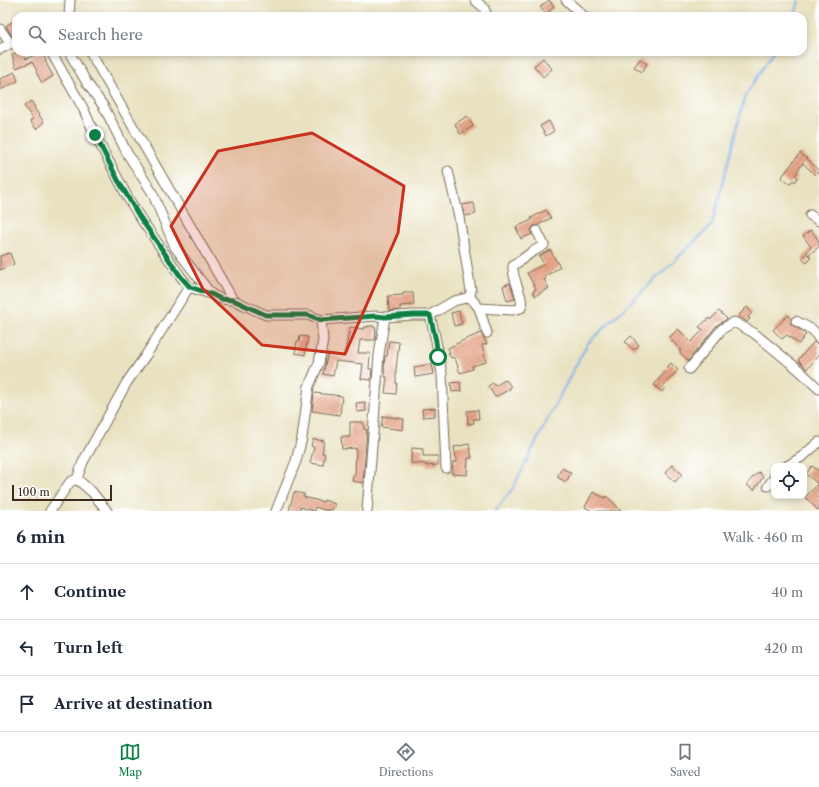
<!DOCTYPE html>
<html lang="en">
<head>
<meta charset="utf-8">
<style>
	:root { --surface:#fff; --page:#f6f6f7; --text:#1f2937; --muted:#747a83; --line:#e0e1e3; --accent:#0b8043 }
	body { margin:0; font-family:"Libre Caslon Text",serif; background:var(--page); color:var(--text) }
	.controls { position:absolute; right:12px; bottom:12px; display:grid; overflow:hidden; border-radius:8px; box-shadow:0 2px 6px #0003 }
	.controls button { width:36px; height:36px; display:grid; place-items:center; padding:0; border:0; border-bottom:1px solid var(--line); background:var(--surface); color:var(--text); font:20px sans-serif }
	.scale { position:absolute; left:12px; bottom:10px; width:100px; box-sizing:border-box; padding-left:4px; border:2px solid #3b2a1e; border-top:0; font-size:11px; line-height:14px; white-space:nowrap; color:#3b2a1e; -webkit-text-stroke:3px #fff; paint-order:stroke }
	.stop { position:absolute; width:12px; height:12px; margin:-9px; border:3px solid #0b8043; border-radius:50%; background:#fff }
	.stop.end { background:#0b8043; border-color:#fff; box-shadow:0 1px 4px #0008 }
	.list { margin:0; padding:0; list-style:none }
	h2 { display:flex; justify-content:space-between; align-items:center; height:52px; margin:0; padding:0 16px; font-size:17px }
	h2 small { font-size:13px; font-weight:400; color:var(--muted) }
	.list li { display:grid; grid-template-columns:26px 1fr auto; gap:12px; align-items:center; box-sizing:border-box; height:56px; padding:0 16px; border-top:1px solid var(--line) }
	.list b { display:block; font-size:15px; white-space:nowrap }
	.list em { font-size:13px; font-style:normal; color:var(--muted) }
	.icon { flex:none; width:22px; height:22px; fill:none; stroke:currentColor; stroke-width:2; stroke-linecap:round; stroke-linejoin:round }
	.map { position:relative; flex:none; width:819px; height:511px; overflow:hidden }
	.search { position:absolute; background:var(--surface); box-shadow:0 2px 6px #0003; left:12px; right:12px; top:12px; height:44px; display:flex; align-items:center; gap:10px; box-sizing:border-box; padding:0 14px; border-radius:12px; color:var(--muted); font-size:15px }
	.sheet { height:220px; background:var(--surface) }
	nav { display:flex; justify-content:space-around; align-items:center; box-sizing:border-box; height:56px; border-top:1px solid var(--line); background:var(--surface); font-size:11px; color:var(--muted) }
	nav a { display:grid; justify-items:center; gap:2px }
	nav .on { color:var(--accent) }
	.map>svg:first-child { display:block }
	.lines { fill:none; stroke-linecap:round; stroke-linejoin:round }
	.stream { stroke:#80afea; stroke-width:2 }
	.building { fill:url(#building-hatch) }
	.minor-casing { stroke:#786a57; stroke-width:11 }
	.minor { stroke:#fff; stroke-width:9 }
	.route { stroke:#0b8043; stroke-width:5 }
	.marked { fill:#c8321e; fill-opacity:0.2; stroke:#c8321e; stroke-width:3; stroke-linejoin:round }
</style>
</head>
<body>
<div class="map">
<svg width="819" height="511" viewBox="0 0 819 511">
	<defs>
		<pattern id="building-hatch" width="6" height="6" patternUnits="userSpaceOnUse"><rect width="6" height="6" fill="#e8a487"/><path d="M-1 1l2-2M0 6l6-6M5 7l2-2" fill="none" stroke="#bd866e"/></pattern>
	</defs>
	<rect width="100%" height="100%" fill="#fff"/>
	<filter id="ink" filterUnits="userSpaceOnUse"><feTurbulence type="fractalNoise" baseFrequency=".025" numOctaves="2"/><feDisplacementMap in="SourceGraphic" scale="8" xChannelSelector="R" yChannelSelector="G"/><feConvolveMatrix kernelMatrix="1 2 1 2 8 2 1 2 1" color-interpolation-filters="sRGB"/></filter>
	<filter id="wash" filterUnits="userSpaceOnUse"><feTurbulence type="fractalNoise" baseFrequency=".012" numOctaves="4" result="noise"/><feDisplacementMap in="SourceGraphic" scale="16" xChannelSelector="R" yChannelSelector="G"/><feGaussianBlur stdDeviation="0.9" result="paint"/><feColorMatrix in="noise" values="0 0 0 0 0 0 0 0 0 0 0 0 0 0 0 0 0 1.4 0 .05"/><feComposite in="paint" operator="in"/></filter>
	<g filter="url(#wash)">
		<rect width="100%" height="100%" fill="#e9e2c1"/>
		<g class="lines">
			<path class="stream" d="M795,16L799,0
				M495,511L513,488L560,395L588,343L712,225L745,96L773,52"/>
		</g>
		<g id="blocks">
			<path class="building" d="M549,0L554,7L546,14L540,7Z
				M16,19V34L12,36L6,26Z
				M15,52H22L26,59L42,52L46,61H45L53,76L42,83L36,72L37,71L32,62L16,68L12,55L15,54Z
				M543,58L552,69L543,77L534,66Z
				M640,59L647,64L642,72L634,67Z
				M15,72L18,81L0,90V79Z
				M31,101L35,107L34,108L44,122L36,129L30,121L33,119L24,106Z
				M467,116L473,126L460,134L455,124Z
				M549,121L554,131L546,136L540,126Z
				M800,153L809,160L819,171L815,175L803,163L795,175L798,177L795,182L793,180L790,184L781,178Z
				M474,203L476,214L465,216L462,205Z
				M546,210L551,218L538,225L534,226L531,230L532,234L521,239L516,227L532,220L531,218Z
				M811,230L819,241V247L808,255L811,257L807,263L802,259L811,247L803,236Z
				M550,250L560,267L544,277L546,279L544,280L549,288L535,296L533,291L536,289L527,273L544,264L539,256Z
				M10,253L14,264L0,270V256Z
				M510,283L515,299L507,301L503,286Z
				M403,293H413L414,305L400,306V310L389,311L388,296L403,295Z
				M747,307L752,313L748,317L750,319L747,322L738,316Z
				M459,311L462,324L454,326L451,313Z
				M719,311L727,319L717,325L688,361L679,351L681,350L669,338L678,329L691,342L703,330L699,327L709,318L710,320Z
				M788,315L791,318V324L806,334L799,344L787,335L782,339L773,330Z
				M368,326H374V328H376L375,340H360L358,353H370L369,369H372L371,380L361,379L363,364L336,361L333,376L323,374L328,353L344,357L350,327L364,329V327H368Z
				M481,333L487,344L482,345L486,362L472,366L473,369L460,373L455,358L454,359L452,357L451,358L448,353L450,352L448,348L464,340Z
				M300,336L308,337L305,355L295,353L297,341L299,342Z
				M631,336L639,345L634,350L625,342Z
				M389,341L399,342L396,369V383H397L396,394L385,393L387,377H385L384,367L385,356H387Z
				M814,342L819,345V355L807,369L798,360Z
				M671,363L678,370L663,386L665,388L662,392L654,385L664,373L662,372Z
				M432,364L434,374L415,377L414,367Z
				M505,380L507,381L511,387H510V389L495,397L488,386L493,383L495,386Z
				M460,382L461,391L452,392L451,383Z
				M314,393L342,396L340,415L312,411Z
				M365,402L366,411L357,412L356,403Z
				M435,408V416L423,417L422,409Z
				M478,410L479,419H473L474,423L468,424L467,411Z
				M383,416L404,419L403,430L381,427Z
				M350,422H363L364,429L367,430L363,483L352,481L353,475H355L356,448L342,449L341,437H350Z
				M313,439L324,441L322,453L325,454L323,465L310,463L314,447L311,446Z
				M469,444L472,458H468L467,475L452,474L453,462H457L454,447Z
				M412,448L423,449V456H438V465L426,466V464L411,463Z
				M672,465L682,474L675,482L665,473Z
				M812,466L819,471V511L805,497L818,484L806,474Z
				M562,468L571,473L566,482L557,477Z
				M759,472L763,477L754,490L747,485L753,477Z
				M294,492L304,494V497L323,502L324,500L335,504L332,510L329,509L328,511L315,507L314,511L300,507V511H289Z
				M593,492L605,498L606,496L612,501L621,511H592L585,507Z"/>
		</g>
	</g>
	<g filter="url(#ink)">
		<use href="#blocks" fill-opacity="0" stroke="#786a57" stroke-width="1"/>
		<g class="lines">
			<g class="minor-casing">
				<path id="minor" d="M475,0L484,8L487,16
					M566,0L584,16
					M69,16L70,0
					M0,29L10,43
					M0,49L16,41
					M51,52L83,108L95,135L128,198L139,216L181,277L189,287L211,294L221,299L233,300
					M69,52L87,83L104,107L127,153L152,192L175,247L211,294
					M90,52L233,300L266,315H308L321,320L323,340L319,363L309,386L302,438L296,461L276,511
					M448,171L459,217L471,291L470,297
					M810,215L819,221
					M479,308L513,310L521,308C524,294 512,281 513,266L532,252L544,245L537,231
					M430,315L436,341L442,374L446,468
					M385,317L413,315H430L454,301L470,297L479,308L487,333
					M321,320L376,316L385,317L379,355L367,511
					M796,321L813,330L819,339
					M689,369L722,329L734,322L754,333L799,370L819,389
					M787,466L803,456L819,442
					M768,486L774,478
					M50,511L70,482L77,479
					M107,511L92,492L77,479L83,462L127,382L146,355L189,287"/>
			</g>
			<use href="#minor" class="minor"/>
		</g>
	</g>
	<g class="lines" filter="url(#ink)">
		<path class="route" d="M95,135L118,180L139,216L181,277L190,287L211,294L221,299L233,300L266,315H308L321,320L376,316L385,317L413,315H430L436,341L438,357"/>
	</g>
	<path class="marked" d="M312,133L404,186L398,233L345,354L262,345L203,289L171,226L218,151Z"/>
</svg>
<div class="controls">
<button><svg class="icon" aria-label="locate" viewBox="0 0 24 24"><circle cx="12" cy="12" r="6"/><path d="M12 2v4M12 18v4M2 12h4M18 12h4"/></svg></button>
</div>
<div class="scale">100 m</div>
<div class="stop" style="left:438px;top:357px"></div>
<div class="stop end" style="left:95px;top:135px"></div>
<div class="search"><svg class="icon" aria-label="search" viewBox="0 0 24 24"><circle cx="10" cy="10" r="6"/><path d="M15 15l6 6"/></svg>Search here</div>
</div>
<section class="sheet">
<h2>6 min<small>Walk · 460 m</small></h2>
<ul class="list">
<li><svg class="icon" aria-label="ahead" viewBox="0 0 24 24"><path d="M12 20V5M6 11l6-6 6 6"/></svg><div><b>Continue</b></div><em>40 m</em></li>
<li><svg class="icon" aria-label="left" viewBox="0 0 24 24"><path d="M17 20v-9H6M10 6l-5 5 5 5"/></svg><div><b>Turn left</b></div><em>420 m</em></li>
<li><svg class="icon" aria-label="arrive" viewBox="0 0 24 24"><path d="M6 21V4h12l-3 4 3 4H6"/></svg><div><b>Arrive at destination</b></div></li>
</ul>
</section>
<nav>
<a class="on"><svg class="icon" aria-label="map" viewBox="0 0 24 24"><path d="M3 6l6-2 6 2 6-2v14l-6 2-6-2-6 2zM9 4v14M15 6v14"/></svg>Map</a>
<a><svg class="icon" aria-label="directions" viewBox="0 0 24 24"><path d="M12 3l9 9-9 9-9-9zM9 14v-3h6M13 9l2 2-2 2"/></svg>Directions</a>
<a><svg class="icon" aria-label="saved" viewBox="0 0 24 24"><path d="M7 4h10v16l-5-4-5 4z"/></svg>Saved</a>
</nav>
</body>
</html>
